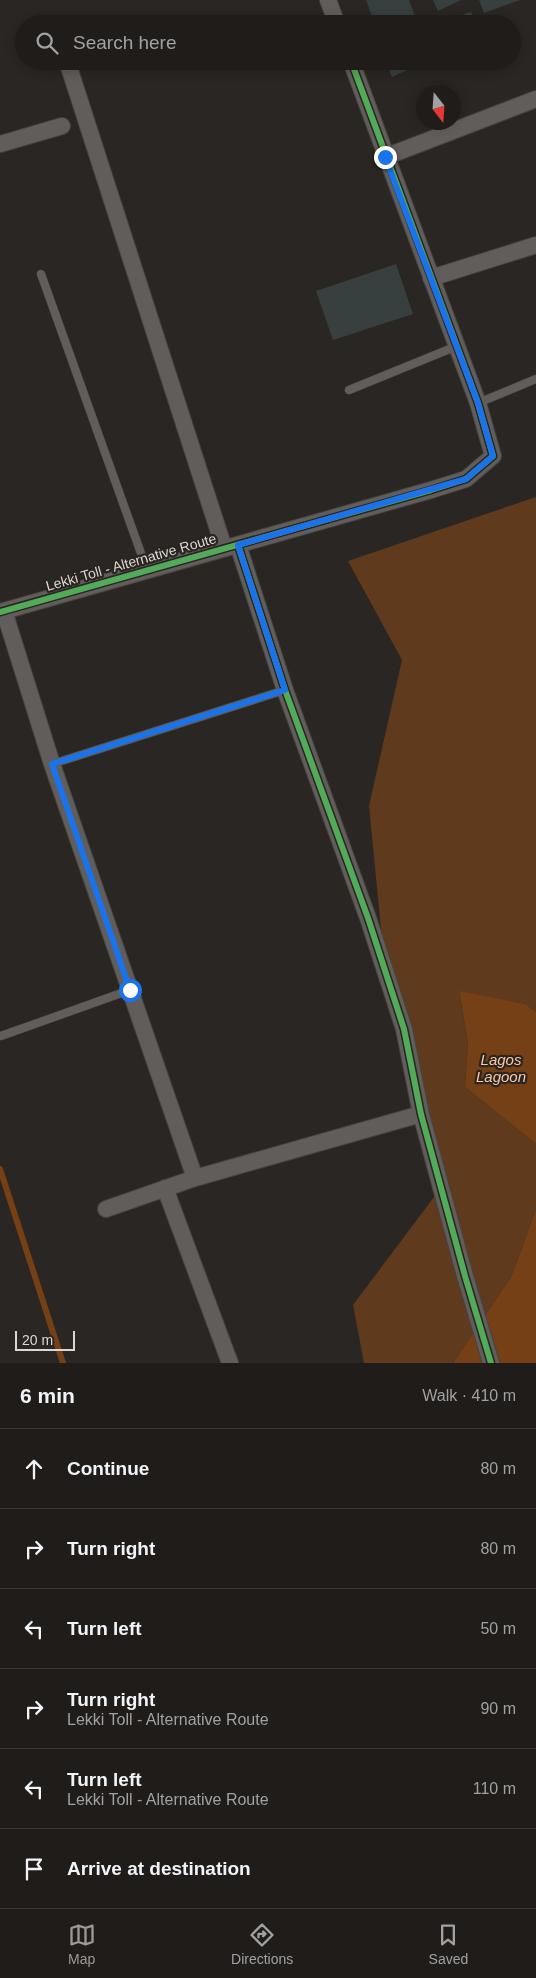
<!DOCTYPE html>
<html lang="en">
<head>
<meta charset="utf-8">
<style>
	:root { --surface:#1f1c1a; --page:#272523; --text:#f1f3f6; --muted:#a1a1a2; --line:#3c3a39; --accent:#9d9996 }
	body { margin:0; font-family:Arial,sans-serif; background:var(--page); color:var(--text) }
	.compass { position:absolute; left:416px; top:85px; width:45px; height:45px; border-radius:50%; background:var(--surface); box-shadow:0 2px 12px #0003; rotate:163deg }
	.scale { position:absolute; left:15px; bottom:12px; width:60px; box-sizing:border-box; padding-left:5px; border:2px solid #dbd7d4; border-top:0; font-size:14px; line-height:18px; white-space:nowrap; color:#dbd7d4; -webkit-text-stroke:4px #2b2521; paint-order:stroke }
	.stop { position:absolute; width:15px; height:15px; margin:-11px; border:4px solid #1a73e8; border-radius:50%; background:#fff }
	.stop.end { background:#1a73e8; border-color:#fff; box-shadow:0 1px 5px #0008 }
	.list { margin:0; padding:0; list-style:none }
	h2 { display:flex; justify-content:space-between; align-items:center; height:65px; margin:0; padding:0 20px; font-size:21px }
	h2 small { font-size:16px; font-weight:400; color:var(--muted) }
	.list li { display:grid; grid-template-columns:32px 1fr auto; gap:15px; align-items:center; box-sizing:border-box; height:80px; padding:0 20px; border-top:1px solid var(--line) }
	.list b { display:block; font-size:19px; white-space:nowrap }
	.list p { margin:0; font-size:16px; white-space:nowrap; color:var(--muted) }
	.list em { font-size:16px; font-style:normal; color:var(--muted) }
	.icon { flex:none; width:28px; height:28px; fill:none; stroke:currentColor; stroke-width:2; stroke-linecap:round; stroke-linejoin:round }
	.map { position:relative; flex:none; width:536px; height:1363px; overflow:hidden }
	.search { position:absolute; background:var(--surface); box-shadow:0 2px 12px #0003; left:15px; right:15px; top:15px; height:55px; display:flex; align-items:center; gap:12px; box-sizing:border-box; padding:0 18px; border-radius:28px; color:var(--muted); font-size:19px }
	.sheet { height:545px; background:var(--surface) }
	nav { display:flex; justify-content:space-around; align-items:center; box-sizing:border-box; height:70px; border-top:1px solid var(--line); background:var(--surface); font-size:14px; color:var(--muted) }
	nav a { display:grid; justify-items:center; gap:2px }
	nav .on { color:var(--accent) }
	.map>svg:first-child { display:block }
	.green { fill:#603a1d }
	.water { fill:#754015 }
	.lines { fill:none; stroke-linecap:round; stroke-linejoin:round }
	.stream { stroke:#754015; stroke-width:6 }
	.building { fill:#37403f }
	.service-casing { stroke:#454341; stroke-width:9 }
	.minor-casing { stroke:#454341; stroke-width:18 }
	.service { stroke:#605d5b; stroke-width:8 }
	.minor { stroke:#605d5b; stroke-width:16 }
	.cycleway-casing { stroke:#2b2521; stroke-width:9 }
	.cycleway { stroke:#51ab58; stroke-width:6 }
	.route { stroke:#1a73e8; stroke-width:6 }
	.labels { text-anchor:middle; stroke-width:4.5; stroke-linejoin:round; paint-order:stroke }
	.street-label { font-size:14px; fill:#dbd7d4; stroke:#2b2521 }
	.water-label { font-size:15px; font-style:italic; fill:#fbc6a3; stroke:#2b2521 }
</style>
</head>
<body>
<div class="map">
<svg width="536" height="1363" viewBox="0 0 536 1363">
	<rect width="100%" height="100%" fill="#292623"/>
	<path class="green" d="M536,497V1012L526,1004L459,992L468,1043L465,1087L536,1144V1209L511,1277L453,1363H364L353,1305L437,1193L388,1000L369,806L402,660L348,561Z"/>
	<path class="water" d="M459,991L526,1004L536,1012V1144L465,1087L468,1043Z
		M536,1209V1363H453L511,1277Z"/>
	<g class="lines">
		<path class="stream" d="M0,1169L63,1363"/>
	</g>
	<path class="building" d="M366,0H409L415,16L396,24H375Z
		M433,0H461L438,11Z
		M479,0H520L484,13Z
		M471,12L475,24H439V23Z
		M386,61H427L392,77Z
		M396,264L413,314L333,340L316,291Z"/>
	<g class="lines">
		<g class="service-casing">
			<path id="service" d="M41,274L147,570
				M349,390L457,346
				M478,403L536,379
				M52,764L285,690
				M1,1036L130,990"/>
		</g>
		<g class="minor-casing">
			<path id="minor" d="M328,0L337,24
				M67,61L224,548
				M0,144L62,126
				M385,157L536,99
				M431,278L536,245
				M238,545L285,690L368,918L404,1029L421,1114L465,1276L491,1363
				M4,611L52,764L195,1178
				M0,612L431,490L466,479L493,456L478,403L351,61
				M165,1188L230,1363
				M106,1209L195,1178L421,1114"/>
		</g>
		<use href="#service" class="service"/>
		<use href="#minor" class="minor"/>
		<g class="cycleway-casing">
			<path id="cycleway" d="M238,545L285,690L368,918L404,1029L421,1114L465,1276L491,1363
				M0,612L431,490L466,479L493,456L478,403L351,61"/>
		</g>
		<use href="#cycleway" class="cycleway"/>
	</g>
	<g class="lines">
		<path class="route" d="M130,990L52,764L285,690L238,545L466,479L493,456L478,403L385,157"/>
	</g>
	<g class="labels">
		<g class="street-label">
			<text transform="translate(131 562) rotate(-16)" y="5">Lekki Toll - Alternative Route</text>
		</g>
		<g class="water-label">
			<text x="501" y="1065">Lagos<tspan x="501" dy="17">Lagoon</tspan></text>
		</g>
	</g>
</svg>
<svg class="compass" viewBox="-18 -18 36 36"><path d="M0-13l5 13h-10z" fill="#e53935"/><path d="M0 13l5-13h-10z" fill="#a1a1a2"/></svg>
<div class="scale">20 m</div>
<div class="stop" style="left:130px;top:990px"></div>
<div class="stop end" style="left:385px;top:157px"></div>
<div class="search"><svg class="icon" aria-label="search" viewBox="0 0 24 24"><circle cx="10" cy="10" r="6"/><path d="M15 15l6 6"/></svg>Search here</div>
</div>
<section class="sheet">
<h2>6 min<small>Walk · 410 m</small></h2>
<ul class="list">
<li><svg class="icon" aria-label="ahead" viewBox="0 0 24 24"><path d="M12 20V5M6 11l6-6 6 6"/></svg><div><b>Continue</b></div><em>80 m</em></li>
<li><svg class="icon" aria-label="right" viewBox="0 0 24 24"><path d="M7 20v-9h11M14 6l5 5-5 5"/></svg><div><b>Turn right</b></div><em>80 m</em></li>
<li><svg class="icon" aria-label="left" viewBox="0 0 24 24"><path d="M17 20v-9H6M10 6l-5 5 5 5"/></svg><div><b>Turn left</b></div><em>50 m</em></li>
<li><svg class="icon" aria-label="right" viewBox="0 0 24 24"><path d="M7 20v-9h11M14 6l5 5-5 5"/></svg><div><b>Turn right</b><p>Lekki Toll - Alternative Route</p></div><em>90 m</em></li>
<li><svg class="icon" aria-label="left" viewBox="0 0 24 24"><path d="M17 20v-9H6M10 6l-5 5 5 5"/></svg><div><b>Turn left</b><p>Lekki Toll - Alternative Route</p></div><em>110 m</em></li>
<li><svg class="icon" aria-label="arrive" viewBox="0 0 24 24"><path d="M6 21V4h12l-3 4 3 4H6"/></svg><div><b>Arrive at destination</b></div></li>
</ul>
</section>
<nav>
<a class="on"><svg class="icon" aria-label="map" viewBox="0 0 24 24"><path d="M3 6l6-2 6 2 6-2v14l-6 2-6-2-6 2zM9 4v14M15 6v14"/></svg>Map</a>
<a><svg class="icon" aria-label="directions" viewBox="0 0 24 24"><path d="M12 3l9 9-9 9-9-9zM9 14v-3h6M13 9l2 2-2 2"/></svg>Directions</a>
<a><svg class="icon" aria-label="saved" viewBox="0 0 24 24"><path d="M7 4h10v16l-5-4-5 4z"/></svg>Saved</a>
</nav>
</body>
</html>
